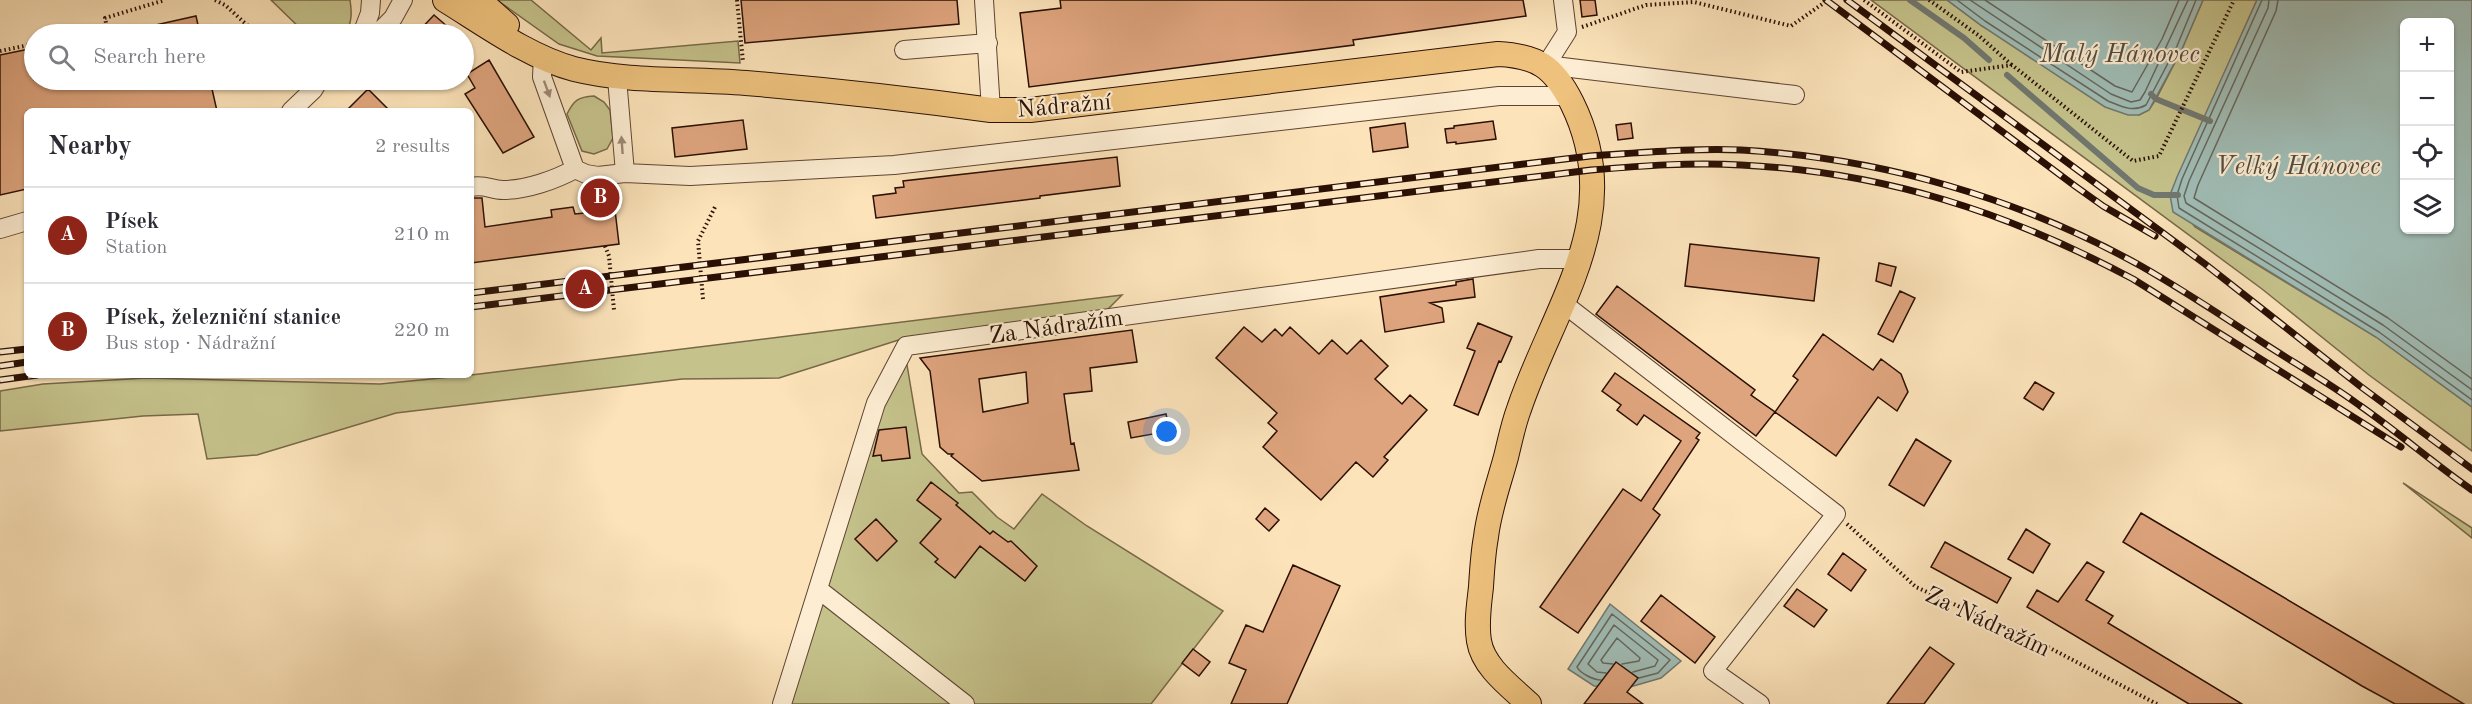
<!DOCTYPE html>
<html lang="en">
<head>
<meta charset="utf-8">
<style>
	:root { --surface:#fff; --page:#f2f2f3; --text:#2b2b33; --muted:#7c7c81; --line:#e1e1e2; --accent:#8f2418 }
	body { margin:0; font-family:"Old Standard TT",serif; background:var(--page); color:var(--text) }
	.controls { position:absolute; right:18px; top:18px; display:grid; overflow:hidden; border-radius:9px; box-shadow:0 2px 4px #0004 }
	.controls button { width:54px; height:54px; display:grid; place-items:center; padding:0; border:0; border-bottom:2px solid var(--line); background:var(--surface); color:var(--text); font:30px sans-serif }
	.you { position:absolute; left:1167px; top:432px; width:21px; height:21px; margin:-15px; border:4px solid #fff; border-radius:50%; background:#1a73e8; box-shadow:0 0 0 9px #1a73e833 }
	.badge { display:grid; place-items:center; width:39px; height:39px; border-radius:50%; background:var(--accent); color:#fff; font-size:20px; font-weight:700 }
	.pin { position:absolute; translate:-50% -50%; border:3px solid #fff; box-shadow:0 2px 6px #0006 }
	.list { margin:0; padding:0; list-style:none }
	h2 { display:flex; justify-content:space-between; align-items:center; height:78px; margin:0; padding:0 24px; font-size:26px }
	h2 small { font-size:20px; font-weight:400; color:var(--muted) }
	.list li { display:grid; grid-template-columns:39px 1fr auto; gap:18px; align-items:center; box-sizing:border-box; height:96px; padding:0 24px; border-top:2px solid var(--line) }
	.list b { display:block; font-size:22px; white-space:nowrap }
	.list p { margin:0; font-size:20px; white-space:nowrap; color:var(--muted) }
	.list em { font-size:20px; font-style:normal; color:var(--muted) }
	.icon { flex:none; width:33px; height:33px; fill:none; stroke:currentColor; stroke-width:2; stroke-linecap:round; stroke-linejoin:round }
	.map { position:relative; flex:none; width:2472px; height:704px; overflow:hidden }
	.search { position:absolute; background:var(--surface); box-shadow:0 2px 4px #0004; left:24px; top:24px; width:450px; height:66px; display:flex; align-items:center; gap:15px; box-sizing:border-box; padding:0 21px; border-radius:33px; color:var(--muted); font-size:22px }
	.panel { position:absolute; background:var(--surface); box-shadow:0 2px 4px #0004; left:24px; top:108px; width:450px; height:270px; border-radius:9px }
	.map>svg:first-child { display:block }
	.green { fill:#c5c28b; stroke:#786848; stroke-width:1.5 }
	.water { fill:#a0bdb6; stroke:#71776f; stroke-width:1.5; fill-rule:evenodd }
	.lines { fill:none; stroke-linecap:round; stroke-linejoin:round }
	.shore { stroke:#65665d; stroke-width:1.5 }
	.stream { stroke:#71776f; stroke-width:6 }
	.building { fill:#dea47d; stroke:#2a0f04; stroke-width:1.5; fill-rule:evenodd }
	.minor-casing { stroke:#5e4432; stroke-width:20 }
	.major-casing { stroke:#2a0f04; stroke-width:26 }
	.path { stroke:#2a0f04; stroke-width:4; stroke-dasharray:1.5 3; stroke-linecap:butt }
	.minor { stroke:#fdedd2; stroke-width:18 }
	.major { stroke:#eec27d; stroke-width:24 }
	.rail-casing { stroke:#2a0f04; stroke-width:7 }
	.rail { stroke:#fdedd2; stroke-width:4.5; stroke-dasharray:14; stroke-linecap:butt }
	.oneway { fill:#9e8975 }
	.labels { text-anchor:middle; stroke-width:4.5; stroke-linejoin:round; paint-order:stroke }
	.street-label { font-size:24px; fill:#2a0f04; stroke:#fdedd2 }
	.water-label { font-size:26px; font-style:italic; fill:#534c42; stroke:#fdedd2 }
</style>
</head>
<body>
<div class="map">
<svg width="2472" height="704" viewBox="0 0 2472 704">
	<rect width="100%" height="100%" fill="#fce3ba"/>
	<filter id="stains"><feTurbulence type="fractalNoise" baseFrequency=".00333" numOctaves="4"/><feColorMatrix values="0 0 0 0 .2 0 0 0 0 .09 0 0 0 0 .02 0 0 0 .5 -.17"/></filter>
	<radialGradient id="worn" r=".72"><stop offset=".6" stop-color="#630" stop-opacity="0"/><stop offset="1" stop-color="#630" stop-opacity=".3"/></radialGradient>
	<path class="green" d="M271,0H350C352,13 352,23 345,34H306Z
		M497,0H531L591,50L601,38L602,53L738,41L740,63L597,56L559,44Z
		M1871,0H1947L1982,26L2139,115L2149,110L2156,99L2182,49L2203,0H2257L2170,195L2195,227L2376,337L2472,407V451L2369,375L2262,289Z
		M594,96L604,102L610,110L613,138L607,149L594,154L582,151L567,114C574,100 578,97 594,96Z
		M1122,295L1106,311L908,337L779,378L682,379L396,413L257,455L207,459L198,414L143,416L0,431V391L43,384L146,378L380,384L471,375Z
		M906,359L922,454L959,493L972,492L997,517L1014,529L1042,494L1087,526L1223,611L1151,704H784L860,450Z
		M2403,483L2472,528V538Z"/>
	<path class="water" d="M1947,0H2203L2182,49L2149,110L2139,115H2128L2105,107L1982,26Z
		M2257,0H2472V407L2376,337L2173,212L2170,195L2177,177ZM2450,22V230H2404V22Z
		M1610,604L1681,661L1661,678L1630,687L1594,686L1568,669Z"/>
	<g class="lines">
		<path class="shore" d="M1957,0L1985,21L2108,101C2121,106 2132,113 2146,105L2177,46L2196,0
			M1970,0L2111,94L2131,102L2140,100L2145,92L2188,0
			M1985,0L2115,86L2132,92L2162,39L2179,0
			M2262,0L2182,179L2177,195L2179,208L2379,332L2472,400
			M2269,0L2268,8L2189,181L2184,196L2186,203L2383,325L2472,390
			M2278,0L2276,11L2198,185L2194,198L2388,318L2472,379
			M1613,664L1603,663L1601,660L1617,638L1640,658L1639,661L1622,664
			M1606,673L1597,672L1588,664L1614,625L1658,660L1655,666L1633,672
			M1601,680C1593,680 1580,673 1577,667L1612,614L1670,660L1658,673L1639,678"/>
		<path class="stream" d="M1910,0L1964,38L1989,60
			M2007,75L2138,188L2154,195H2178
			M2151,94L2156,99L2210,121"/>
	</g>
	<path class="building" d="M741,0H957L959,24L745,43Z
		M1060,0H1523L1526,16L1353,40L1354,45L1029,87L1020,13L1061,8Z
		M1580,0H1595L1597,15L1582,17Z
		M434,15L456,34H416Z
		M196,16L200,34H143L142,28Z
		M34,48V80H210L217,111H27V189L0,195V55Z
		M489,60L534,137L503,153L465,94L475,88L467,74Z
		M368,89L390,111H346Z
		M743,120L747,149L675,157L672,128Z
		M1493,121L1496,139L1456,144V142L1447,143L1445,129L1454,128V126Z
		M1405,123L1408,147L1373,152L1370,128Z
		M1631,123L1633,138L1618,140L1616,125Z
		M1117,157L1120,186L1040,196V198L876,218L873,196L896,193L895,188L904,187L903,181Z
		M471,198H482L485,227L552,217L551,210L573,207L575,214L615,210L619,244L471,263Z
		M1690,244L1819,258L1814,301L1685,286Z
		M1879,263L1896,267L1891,286L1876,281Z
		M1473,279L1475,297L1430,303L1442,308L1444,322L1385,332L1380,297L1456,285V282Z
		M1617,286L1755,390L1751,395L1775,412L1756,436L1596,314Z
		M1900,291L1915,298L1893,342L1878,334Z
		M1478,323L1512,337L1501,362L1499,361L1478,415L1454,405L1475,351L1467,348Z
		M1244,327L1262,342L1275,329L1282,336L1290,327L1319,354L1332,340L1347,354L1361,340L1388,366L1375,379L1402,404L1410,395L1427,410L1384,457L1388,460L1373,477L1356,462L1321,500L1263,447L1277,431L1268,423L1277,413L1216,358Z
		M1132,330L1137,362L1090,368L1092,391L1064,394L1071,444L1074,443L1079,470L982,481L951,456L953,454H948L940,447L930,371L920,358ZM1026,372L1028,403L983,412L979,379Z
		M1823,334L1873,370L1881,359L1901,374L1908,392L1897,411L1878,397L1836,456L1775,412L1798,380L1793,376Z
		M1615,373L1700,433L1696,438L1699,440L1653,509L1660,515L1578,633L1540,607L1623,489L1641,501L1681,441L1644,415L1637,425L1617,410L1621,405L1602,391Z
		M2035,382L2054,393L2043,410L2024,398Z
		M1166,414L1170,431L1131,438L1128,422Z
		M906,427L910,458L882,461L881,455L873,456L879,430Z
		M1916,439L1951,461L1924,506L1889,485Z
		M931,482L958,503L956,505L990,534L993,531L1008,542L1011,541L1037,566L1025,581L980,546L955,578L935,562L938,559L920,543L941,519L917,500Z
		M1265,508L1279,520L1269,531L1256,519Z
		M2141,513L2425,681L2464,704H2395L2362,686L2123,542Z
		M876,519L897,541L877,561L855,539Z
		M2026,529L2050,544L2033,573L2008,559Z
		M1945,542L2011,578L1997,603L1931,567Z
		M1843,553L1866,570L1851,591L1828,574Z
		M2087,562L2104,572L2086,600L2113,616L2108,623L2242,704H2189L2027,607L2037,590L2058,602Z
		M1293,565L1340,586L1287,704H1231L1246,670L1229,663L1246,625L1263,632Z
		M1797,589L1827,610L1814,627L1784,606Z
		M1661,595L1715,637L1695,663L1641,621Z
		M1930,647L1954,664L1924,704H1887Z
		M1193,649L1210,662L1199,676L1182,663Z
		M1616,662L1638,678L1627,692L1643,704H1584Z"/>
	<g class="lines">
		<g class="minor-casing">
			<path id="minor" d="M984,0L991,110
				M1563,0L1567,32L1546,65L1795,95
				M362,34L370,13L371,0
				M377,34L393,18L403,0
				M904,50L988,43
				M543,56L542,77L575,169L586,174L598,176L625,173L690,176L894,165L1499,96H1569
				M617,78L625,173
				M291,111L313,90L319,80
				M471,187C485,184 491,190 503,190C526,190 555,180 575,169
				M0,229L27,221
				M1564,304L1836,514L1713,671L1760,704
				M818,589L965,704
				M782,704L876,403L906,346L1539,259H1582"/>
		</g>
		<g class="major-casing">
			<path id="major" d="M445,0C484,24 529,57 574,69C630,83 689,78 746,83C828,90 910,99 991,110H1030L1498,54C1538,56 1554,67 1572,103C1628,216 1554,305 1519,409C1513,425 1510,441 1506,457C1499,483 1489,510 1486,537C1483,553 1482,570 1481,587C1479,605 1476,623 1479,641C1483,667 1511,687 1529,704
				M479,0L507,25"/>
		</g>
		<path class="path" d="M215,0L225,5L257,34
			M737,0L743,62
			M1864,0L1961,72L2012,65L2133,161L2159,156L2234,0
			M1929,0L1978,35L2012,65
			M1582,27L1646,5L1694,2L1791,26L1828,0
			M77,34L107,28L105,18L165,0
			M0,51L34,44
			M600,201L601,212
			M605,246L609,256L614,310
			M703,299L698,241L715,207
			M1847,524L1916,587L2046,646L2157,704"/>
		<use href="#minor" class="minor"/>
		<use href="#major" class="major"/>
		<g class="rail-casing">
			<path id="rail" d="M1826,0L2075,186L2103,206L2155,236
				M1847,0L2205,264L2360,386L2472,469
				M471,293L1590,156C1640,153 1691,148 1741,150C1881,158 2019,198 2141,266C2183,290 2224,317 2265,344C2296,364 2329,383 2359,405C2398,432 2433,463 2472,490
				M471,307L1591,170C1641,166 1691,162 1741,165C1884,172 2007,212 2133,279L2401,447
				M0,352L27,349
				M0,366L27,362
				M0,380L37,375"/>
		</g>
		<use href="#rail" class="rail"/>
	</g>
	<defs><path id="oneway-solid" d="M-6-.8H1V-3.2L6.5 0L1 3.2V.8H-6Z" transform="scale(1.5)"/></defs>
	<g class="oneway">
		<use href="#oneway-solid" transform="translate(547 89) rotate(70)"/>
		<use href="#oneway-solid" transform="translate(622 145) rotate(-94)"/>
	</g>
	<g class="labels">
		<g class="street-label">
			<text transform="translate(1064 105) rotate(-5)" y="8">Nádražní</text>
			<text transform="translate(1056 326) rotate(-8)" y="8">Za Nádražím</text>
			<text transform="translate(1988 621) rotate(25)" y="8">Za Nádražím</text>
		</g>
		<g class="water-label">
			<text x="2120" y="62">Malý Hánovec</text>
			<text x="2298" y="174">Velký Hánovec</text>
		</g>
	</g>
	<rect width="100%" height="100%" filter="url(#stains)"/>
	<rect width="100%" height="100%" fill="url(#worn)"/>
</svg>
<div class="controls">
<button>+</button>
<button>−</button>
<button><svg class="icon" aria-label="locate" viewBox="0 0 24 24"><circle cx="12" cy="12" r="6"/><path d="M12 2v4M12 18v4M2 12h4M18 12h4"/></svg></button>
<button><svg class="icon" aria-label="layers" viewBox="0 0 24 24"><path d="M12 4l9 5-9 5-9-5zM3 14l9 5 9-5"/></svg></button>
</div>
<div class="you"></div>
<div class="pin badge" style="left:585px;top:289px">A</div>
<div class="pin badge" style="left:600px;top:198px">B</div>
<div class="search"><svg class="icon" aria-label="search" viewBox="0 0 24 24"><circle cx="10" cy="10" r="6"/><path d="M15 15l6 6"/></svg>Search here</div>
<section class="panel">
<h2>Nearby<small>2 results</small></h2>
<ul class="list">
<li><span class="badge">A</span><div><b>Písek</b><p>Station</p></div><em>210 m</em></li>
<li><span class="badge">B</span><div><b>Písek, železniční stanice</b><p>Bus stop · Nádražní</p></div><em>220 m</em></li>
</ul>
</section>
</div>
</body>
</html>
